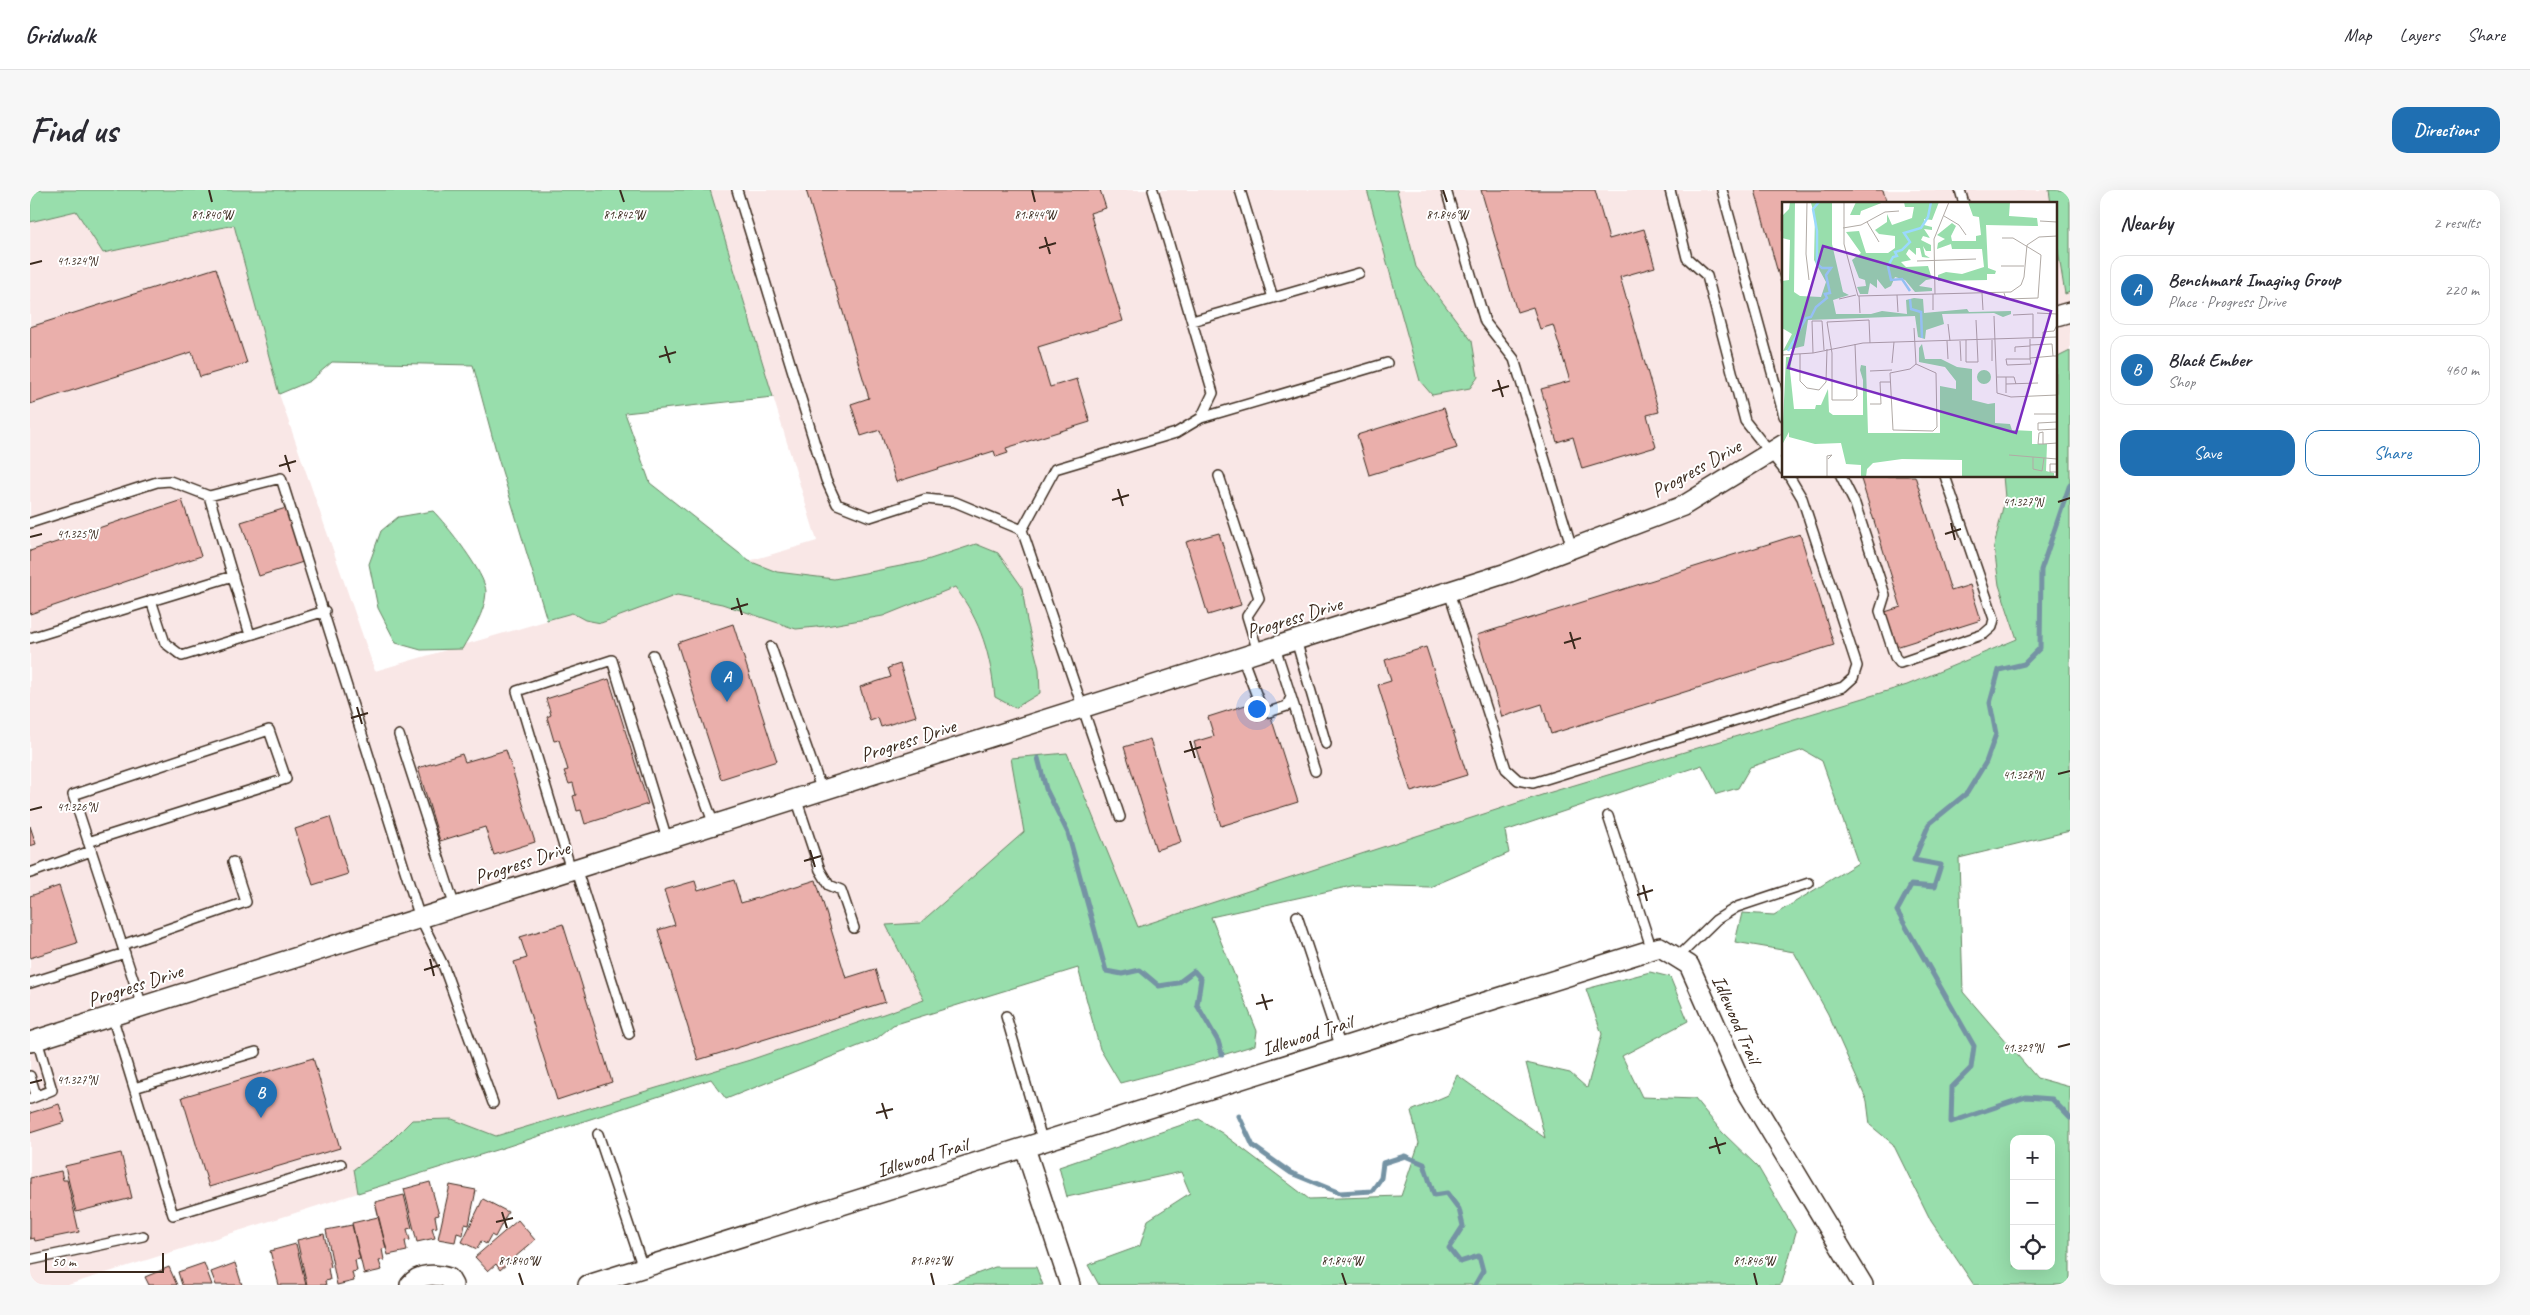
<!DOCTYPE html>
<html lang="en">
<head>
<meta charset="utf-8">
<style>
	:root { --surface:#fff; --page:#f7f7f7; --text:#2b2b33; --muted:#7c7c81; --line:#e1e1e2; --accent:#1f6fb2 }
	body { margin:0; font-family:Caveat,sans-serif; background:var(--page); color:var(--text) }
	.controls { position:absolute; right:15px; bottom:15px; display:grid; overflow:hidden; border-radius:10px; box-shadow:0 5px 20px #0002 }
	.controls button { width:45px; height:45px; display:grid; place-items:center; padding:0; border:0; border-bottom:1px solid var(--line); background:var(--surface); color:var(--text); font:25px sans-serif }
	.scale { position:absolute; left:15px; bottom:12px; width:119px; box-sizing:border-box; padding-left:5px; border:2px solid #3b2a1e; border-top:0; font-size:14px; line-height:18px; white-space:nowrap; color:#3b2a1e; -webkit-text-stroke:4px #fff; paint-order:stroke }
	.you { position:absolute; left:1226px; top:518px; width:18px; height:18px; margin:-12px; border:4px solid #fff; border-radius:50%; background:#1a73e8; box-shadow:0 0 0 8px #1a73e833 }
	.badge { display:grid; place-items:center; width:32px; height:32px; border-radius:50%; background:var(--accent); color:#fff; font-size:16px; font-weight:700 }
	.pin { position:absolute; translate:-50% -41px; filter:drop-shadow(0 1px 2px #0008) }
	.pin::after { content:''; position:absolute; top:26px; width:18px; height:15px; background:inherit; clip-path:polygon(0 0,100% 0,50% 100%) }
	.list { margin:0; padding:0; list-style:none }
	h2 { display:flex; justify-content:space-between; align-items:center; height:65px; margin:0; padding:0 20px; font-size:21px }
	h2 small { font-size:16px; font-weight:400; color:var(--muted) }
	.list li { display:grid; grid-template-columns:32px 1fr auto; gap:15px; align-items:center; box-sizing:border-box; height:70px; margin:0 10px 10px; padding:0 10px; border:1px solid var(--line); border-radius:15px }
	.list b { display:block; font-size:19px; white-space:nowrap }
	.list p { margin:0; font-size:16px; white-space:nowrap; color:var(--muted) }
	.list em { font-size:16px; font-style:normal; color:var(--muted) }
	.actions { display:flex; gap:10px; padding:15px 20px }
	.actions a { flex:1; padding:11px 0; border:1px solid var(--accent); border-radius:15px; text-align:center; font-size:18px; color:var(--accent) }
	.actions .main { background:var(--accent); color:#fff }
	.icon { flex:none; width:28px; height:28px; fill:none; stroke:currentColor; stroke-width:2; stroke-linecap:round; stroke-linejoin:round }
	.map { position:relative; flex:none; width:2040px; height:1095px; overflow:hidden; border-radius:15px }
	header { display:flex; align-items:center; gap:30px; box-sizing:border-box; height:70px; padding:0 25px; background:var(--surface); border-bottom:1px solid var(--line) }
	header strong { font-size:24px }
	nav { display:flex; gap:28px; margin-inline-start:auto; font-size:18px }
	.intro { display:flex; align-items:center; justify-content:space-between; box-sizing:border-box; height:120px; padding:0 30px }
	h1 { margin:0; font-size:35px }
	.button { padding:12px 22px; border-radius:15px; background:var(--accent); color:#fff; font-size:18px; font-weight:700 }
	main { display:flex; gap:30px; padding:0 30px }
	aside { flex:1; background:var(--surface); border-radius:15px; box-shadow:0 5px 20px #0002 }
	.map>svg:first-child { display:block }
	.built { fill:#f9e7e6; fill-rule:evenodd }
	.green { fill:#98deac; stroke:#6a8465; fill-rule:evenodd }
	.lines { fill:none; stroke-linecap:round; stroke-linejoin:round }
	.stream { stroke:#7593a4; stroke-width:5 }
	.building { fill:#eaafab; stroke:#3b2a1e }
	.service-casing { stroke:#3b2a1e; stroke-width:12 }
	.minor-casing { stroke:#3b2a1e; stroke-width:22 }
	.service { stroke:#fff; stroke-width:9 }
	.minor { stroke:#fff; stroke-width:19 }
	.ticks { fill:none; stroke:#3b2a1e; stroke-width:2 }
	.labels { text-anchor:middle; stroke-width:4; stroke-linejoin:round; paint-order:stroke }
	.street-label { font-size:20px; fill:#3b2a1e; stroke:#fff }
	.inset-river { fill:none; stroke:#9bd9fd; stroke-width:2.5 }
	.inset-road { fill:none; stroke:#b1aaa5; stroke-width:1 }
	.view { fill:#7b2cbf; fill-opacity:0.15; stroke:#7b2cbf; stroke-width:2.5 }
	.inset-edge { fill:none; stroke:#3b2a1e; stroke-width:2.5 }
	.ticks-label { font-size:12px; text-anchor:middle; fill:#3b2a1e; stroke:#fff; stroke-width:4; stroke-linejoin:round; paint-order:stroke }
</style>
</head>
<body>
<header>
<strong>Gridwalk</strong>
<nav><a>Map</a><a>Layers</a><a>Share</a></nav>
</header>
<div class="intro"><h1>Find us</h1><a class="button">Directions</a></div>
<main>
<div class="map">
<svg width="2040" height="1095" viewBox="0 0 2040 1095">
	<rect width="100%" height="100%" fill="#fff"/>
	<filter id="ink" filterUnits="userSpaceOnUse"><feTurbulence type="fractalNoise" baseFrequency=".02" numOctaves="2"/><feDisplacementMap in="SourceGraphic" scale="10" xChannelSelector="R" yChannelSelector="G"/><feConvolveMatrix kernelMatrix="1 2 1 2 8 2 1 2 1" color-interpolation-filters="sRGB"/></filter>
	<g filter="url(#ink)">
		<path class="built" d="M680,0H2040V421L1987,448L1877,495L999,774L720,870L569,916L466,946L422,929L382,930L356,956L324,979L328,1003L38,1095H0V32L46,21L73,63L204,35L249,204L345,481L787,351ZM1754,14H2026V286H1754Z"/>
		<path class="green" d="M0,0H680L743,207L595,223L620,293L719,371L747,382L804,389L891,372L946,354L968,363L992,397L997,431L1009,479L1010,503L985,518L965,507C960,464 952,433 925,397L853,426L796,436L766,439L692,414L647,405L571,433L555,430L542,423L517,430L468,268L443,175L302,172L280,191L249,204L204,35L73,63L46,21L0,32Z
			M1337,0H1367L1386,77L1442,151L1448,187L1440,198L1402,205L1390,191Z
			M2019,0H2040V102L2035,104L2026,48V14H2021Z
			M2040,161V641L1929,668L1933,802L2007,888L2040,897V1095H1944L1901,1031L1863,954L1840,935L1837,911L1798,824L1764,762L1705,752L1712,723L1744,725L1828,673L1792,571L1773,560L1720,577L1708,598L1687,604L1672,575L1475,641L1479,663L1400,697L1326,695L1181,727L1227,841L1225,855L1167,873L1090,893L1070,859L1048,778L863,835L846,849L696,909L681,889L479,956L328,1003L324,979L356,956L382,930L422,929L466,946L720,870L894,810L856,735L890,733L994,642L981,568L1037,563L1108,737L1518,603L1877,495L1987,449L1969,395L1964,357L1975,308L1973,286H2026V168ZM1984,949H2021V1076H1984Z
			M403,321C416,334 456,384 456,402C455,423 442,441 432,459L391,460L366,453L348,418L339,374L351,341L368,327Z
			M1620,782L1640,787L1658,831L1592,866L1612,907L1665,909L1692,942L1728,977L1766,1042L1752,1093L1749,1095H1069L1058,1075L1110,1056L1118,1030L1160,1003L1151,982L1037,1007L1029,977L1169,929L1192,943L1279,1009L1371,1006L1389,953L1381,921L1418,905L1427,885L1515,948L1496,873L1540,883L1557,898L1572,844L1556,799Z
			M965,1077H1006L1013,1095H917Z"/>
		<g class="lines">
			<path class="stream" d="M2040,294L2011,380L2010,458L1994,474L1969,480L1960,513L1966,544L1956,572L1937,603L1899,634L1884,670L1911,675L1904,697L1881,695L1867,721L1944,856L1941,878L1922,897L1921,932L1996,907L2022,909L2040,928
				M1008,568L1016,599L1038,643L1076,781L1092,784L1110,780L1129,796L1148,793L1164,781L1171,789L1167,815L1188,851L1192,864
				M1209,926L1223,956L1261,983L1310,1003L1342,1001L1351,988L1353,973L1375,966L1394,974L1404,1005L1417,1003L1429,1019L1433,1036L1419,1058L1430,1072L1449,1066L1453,1081L1445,1095"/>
		</g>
		<path class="building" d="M776,0H1070L1076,18L1060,23L1093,131L1008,157L1020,197L1047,189L1060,232L976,258L978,263L966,267L964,261L866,292L850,240L831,246L821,214L839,208Z
			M1451,0H1565L1579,49L1614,39L1625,77L1590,87L1629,222L1617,225L1626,257L1552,279L1543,247L1527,252L1511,199L1540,191L1523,135L1510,139L1503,117L1487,122Z
			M1725,0H1853L1857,14H1754L1753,101Z
			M186,78L217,173L170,187L162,162L0,214V137Z
			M1414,218L1427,258L1339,285L1327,245Z
			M1830,286H1885L1921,401L1940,395L1951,430L1866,457L1855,422L1871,417Z
			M152,310L171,366L0,424V361Z
			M256,318L273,372L229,386L211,332Z
			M1189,343L1211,415L1178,425L1156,352Z
			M1770,344L1804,455L1521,544L1512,514L1472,527L1447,445Z
			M703,434L747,571L691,589L647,453Z
			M1396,457L1437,585L1381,602L1348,495L1361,491L1355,470Z
			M870,474L886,526L851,537L848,528L840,531L830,497L861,487L858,478Z
			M579,489L618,614L555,634L551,620L547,621L543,606L546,605L543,593L539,594L534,581L538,580L529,550L524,551L517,527L521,525L516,509Z
			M1222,513L1228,531L1241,527L1268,612L1191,636L1164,552L1184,546L1178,527Z
			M1120,549L1151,652L1126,660L1094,557Z
			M476,560L505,652L464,665L455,637L410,651L388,578L432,564L435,572Z
			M300,627L318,684L283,695L265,639Z
			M0,636L6,654L0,656Z
			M704,690L711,713L786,690L816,788L845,779L855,812L668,870L628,740L645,735L634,700L665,691L668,701Z
			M29,696L47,753L0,768V706Z
			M533,734L582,892L527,910L484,772L497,768L490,747Z
			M283,868L310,958L179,997L152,907Z
			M29,914L35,932L0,943V923Z
			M91,963L102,1008L46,1022L35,976Z
			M31,981L33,990H37L49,1042L5,1051L4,1048L0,1049V988Z
			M400,992L409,1025L405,1026L407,1037L402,1038L405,1048L387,1052L374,999Z
			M420,995L446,1000L439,1035L435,1034L433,1045L427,1043L425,1052L408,1049Z
			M374,1005L382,1038L377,1039L380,1050L375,1051L377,1061L358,1065L345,1012Z
			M453,1009L478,1022L465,1047L461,1045L456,1054L451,1051L447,1059L432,1052Z
			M348,1027L356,1058L352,1059L354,1070L349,1071L352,1080L334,1084L322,1033Z
			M488,1030L505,1050L470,1080L466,1074L458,1081L445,1067Z
			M322,1035L330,1069L325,1070L327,1081L322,1082L324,1091L307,1095L296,1040Z
			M294,1044L301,1077L298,1078L300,1090L295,1091L296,1095H277L267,1050Z
			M266,1054L276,1095H249L240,1061Z
			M174,1073L182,1095H152L148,1082Z
			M205,1073L212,1095H186L181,1082Z
			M139,1077L147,1095H119L115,1087Z"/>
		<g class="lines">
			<g class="service-casing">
				<path id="service" d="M707,0L796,290L807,314L840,327L896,309L925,312L992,340L1090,627
					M1416,0L1455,132L1484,169L1542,358
					M1640,0L1657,68L1677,86L1715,231L1754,280
					M1692,0L1754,226
					M1930,0L1934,14
					M1243,108L1329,83
					M1162,131L1243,108L1210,0
					M1171,228L1357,173
					M1189,286L1229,408L1217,426L1228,462
					M1811,286L1825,314L1855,405L1850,421L1865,467L1870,473L1954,444L1962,437L1964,429L1915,286
					M179,306L220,445L295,421
					M0,333L127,292L140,291L179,306L251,288L390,728L413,775L463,913
					M992,340L1025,279L1146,243L1171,228L1183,203L1123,0
					M1419,402L1476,579L1488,590L1503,593L1813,497L1823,488L1827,476L1772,308L1759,286
					M121,410L135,453L152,466L220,445
					M0,448L203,386
					M1266,450L1296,554
					M741,457L792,601
					M1245,457L1285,581
					M623,465L684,635
					M1212,467L1231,517L1239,522L1257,516L1261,507
					M369,545L425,717
					M766,608L790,680L799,695L811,700L824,738
					M1578,626L1622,760
					M58,652L256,589L239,540L43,605L112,816
					M546,678L599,844
					M541,680L487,501L582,470L637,649
					M0,683L61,661
					M1267,726L1311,858
					M92,755L216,712L203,672
					M1647,768L1686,730L1707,717L1779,693
					M0,793L95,763
					M82,826L143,1025L311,974
					M976,826L1013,953
					M0,886L6,905
					M104,898L226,862
					M0,909L22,900L7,850
					M568,944L613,1078
					M0,1070L113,1046"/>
			</g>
			<g class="minor-casing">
				<path id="minor" d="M2026,126L2040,122
					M0,852L1480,382L1653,316L1754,254
					M995,958L1040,1095
					M380,1095C389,1083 406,1084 419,1088L423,1095
					M558,1095L1630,757L1659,775L1710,890L1833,1095"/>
			</g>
			<use href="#service" class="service"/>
			<use href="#minor" class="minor"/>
		</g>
	</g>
	<path class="ticks" d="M179,0L182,12M590,0L594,12M1002,0L1005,12M1413,0L1417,12M1015,47L1020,64M1009,58L1026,53M0,74L12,71M635,156L640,173M629,167L646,162M1468,190L1473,207M1462,201L1479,196M255,265L260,282M249,276L266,271M1088,299L1093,316M1082,310L1099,305M2028,312L2040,308M1921,333L1925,350M1915,344L1931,339M0,347L12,344M707,408L712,425M701,419L718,414M1540,442L1545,459M1534,453L1551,448M327,517L332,534M321,528L338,523M1160,551L1165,568M1154,562L1171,557M2028,584L2040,581M0,620L12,617M780,660L785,677M774,671L791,666M1613,695L1617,711M1607,705L1623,700M400,769L404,786M394,780L410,775M1232,804L1237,820M1226,814L1243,810M2028,857L2040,854M0,893L12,890M852,913L857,929M846,923L863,919M1685,947L1690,964M1679,958L1696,953M472,1022L477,1038M466,1032L483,1028M489,1083L493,1095M901,1083L904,1095M1312,1083L1316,1095M1724,1083L1727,1095"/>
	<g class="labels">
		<g class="street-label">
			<text transform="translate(1666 278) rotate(-29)" y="7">Progress Drive</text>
			<text transform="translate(1264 427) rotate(-17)" y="7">Progress Drive</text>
			<text transform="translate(878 550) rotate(-18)" y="7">Progress Drive</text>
			<text transform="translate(492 672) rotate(-18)" y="7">Progress Drive</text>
			<text transform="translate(105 795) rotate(-18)" y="7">Progress Drive</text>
			<text transform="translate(1707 829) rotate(66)" y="7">Idlewood Trail</text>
			<text transform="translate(1277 845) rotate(-18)" y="7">Idlewood Trail</text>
			<text transform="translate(892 967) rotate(-17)" y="7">Idlewood Trail</text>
		</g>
	</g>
	<g transform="translate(1752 12)">
		<rect width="275" height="275" fill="#fff"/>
		<path d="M8,0H13L12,90L18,94L39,95L44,80L32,58L33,15L29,1L50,0V42L61,90L67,93L51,98L54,112H89L100,109L125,112L124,98L132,96L141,97L142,111L185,107L187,110L229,109V112L221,115L212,111L160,112L162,122L144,128L143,137L136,135L133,114L26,118L22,144L1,149L10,132L0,126V79L7,78L8,38L0,36V14L7,7ZM74,0H102L79,9L78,13H68ZM122,0H157L150,18L142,17V23L150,25V28L142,27L148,36L141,34L139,38L149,43V49H144L141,44L143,53L148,56L140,55L138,46H134V53L127,47L124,52L129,58L119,60L124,65L146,64L150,77L144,78L137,84L150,86V89L133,90L123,78L113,75L109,84L103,87L95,77V86L88,81L86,92H78L75,85L84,84L83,78L77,76L70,58L79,51L64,30L77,29L84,51H106L113,46V34L97,32L93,28L105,20V12L110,23L130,16L132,5H123ZM186,0H228L227,14L255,16L256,24L204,23L206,66L214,69L213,72H205V78L156,79V73L164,70L180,72L202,65L200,47H170L169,42L155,47L156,41L163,37L155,33L170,21L174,24L169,34L170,39H194V34L199,33L197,15L191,14ZM140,142L143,157H159L175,165L190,167V198L206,202L213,201V221L228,222L230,228L250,229V242H265L264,269L272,271V275H180V258L120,257L91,261L85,267L84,275H79V263L64,262L59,241L33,242L7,235V230L0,243L4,155H10L8,169L12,207H33L34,203H39L46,187L47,210L51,213H81V178L78,168L79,163L84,164L86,231H158V184L174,187V179L163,165L137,160V146ZM195 175a7 7 0 1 1 14 0a7 7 0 1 1-14 0Z" fill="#98deac"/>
		<path class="inset-river" d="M128,89L120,77L109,78L106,64L111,55L115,54L113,50L120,48L128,40L122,31L139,26L146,15L149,0M128,97L129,107L139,110L140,136M6,149L24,116L29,115L34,105L45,96L43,92L48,91L44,73L49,66H40L35,62V29L31,7L37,0"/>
		<path class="inset-road" d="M25,0L24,52L27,78M62,0V42L76,94L229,90L239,83L242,75L245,43L257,35L275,34M242,0H265M162,14L177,23L184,33M258,19L275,20M85,20L97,40M61,26L79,23L103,10L117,9M220,36H231L259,53L256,96L224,97L222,91M135,59L194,57M219,64H242M200,91L201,108M151,92V108M153,92L152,37L167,0M115,93L116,110M77,94L78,111M57,97L74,93M255,111L275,112M231,113L251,112V136M212,114L215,191L229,195L275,193M194,118L195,138M166,122L168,139M132,126L134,162L154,171L155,225L151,229L111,228L108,171L128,167L134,162M261,136V130L272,129L275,123M248,137V157L249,162L225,163L224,157H248M184,138V160H196L195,138M210,138V159M165,139L166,157M178,139L179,159M73,142L75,194L71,198H50V151L45,120L87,118L88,141M248,143L270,142L271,154H275M233,150V145L248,144M31,151L30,119H40L42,148M18,152V179L25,186L37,188L44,180L45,147M0,153L31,151L81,141L275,135M248,156L271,154M110,161L112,140M88,169L110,168M215,175H224V191M224,175H232L234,182M224,182L256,181M88,202H99L98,180H108M252,212H275M275,220L256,221V228L275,227M261,242V230L257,231L256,242H261L275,241M227,253L275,257M251,255V267L260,269L262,256M275,262H268V270H275M45,275V254L50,253L46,257"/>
		<path class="view" d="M41,44L269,109L234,231L6,166Z"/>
		<rect width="275" height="275" class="inset-edge"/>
	</g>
	<g class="ticks-label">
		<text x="182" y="29">81.840°W</text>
		<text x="594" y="29">81.842°W</text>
		<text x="1005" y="29">81.844°W</text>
		<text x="1417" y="29">81.846°W</text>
		<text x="47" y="75">41.324°N</text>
		<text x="1993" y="316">41.327°N</text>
		<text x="47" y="348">41.325°N</text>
		<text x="1993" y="589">41.328°N</text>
		<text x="47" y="621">41.326°N</text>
		<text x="1993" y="862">41.329°N</text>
		<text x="47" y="894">41.327°N</text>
		<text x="489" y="1075">81.840°W</text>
		<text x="901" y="1075">81.842°W</text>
		<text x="1312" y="1075">81.844°W</text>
		<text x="1724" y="1075">81.846°W</text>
	</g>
</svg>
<div class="controls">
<button>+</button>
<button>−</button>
<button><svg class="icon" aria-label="locate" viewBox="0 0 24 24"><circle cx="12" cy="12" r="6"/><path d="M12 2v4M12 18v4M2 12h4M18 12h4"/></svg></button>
</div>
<div class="scale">50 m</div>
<div class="you"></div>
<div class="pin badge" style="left:697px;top:512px">A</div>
<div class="pin badge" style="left:231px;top:928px">B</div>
</div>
<aside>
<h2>Nearby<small>2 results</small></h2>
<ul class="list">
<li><span class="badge">A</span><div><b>Benchmark Imaging Group</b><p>Place · Progress Drive</p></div><em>220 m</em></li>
<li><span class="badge">B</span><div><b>Black Ember</b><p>Shop</p></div><em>460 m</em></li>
</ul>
<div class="actions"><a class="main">Save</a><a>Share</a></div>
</aside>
</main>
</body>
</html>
